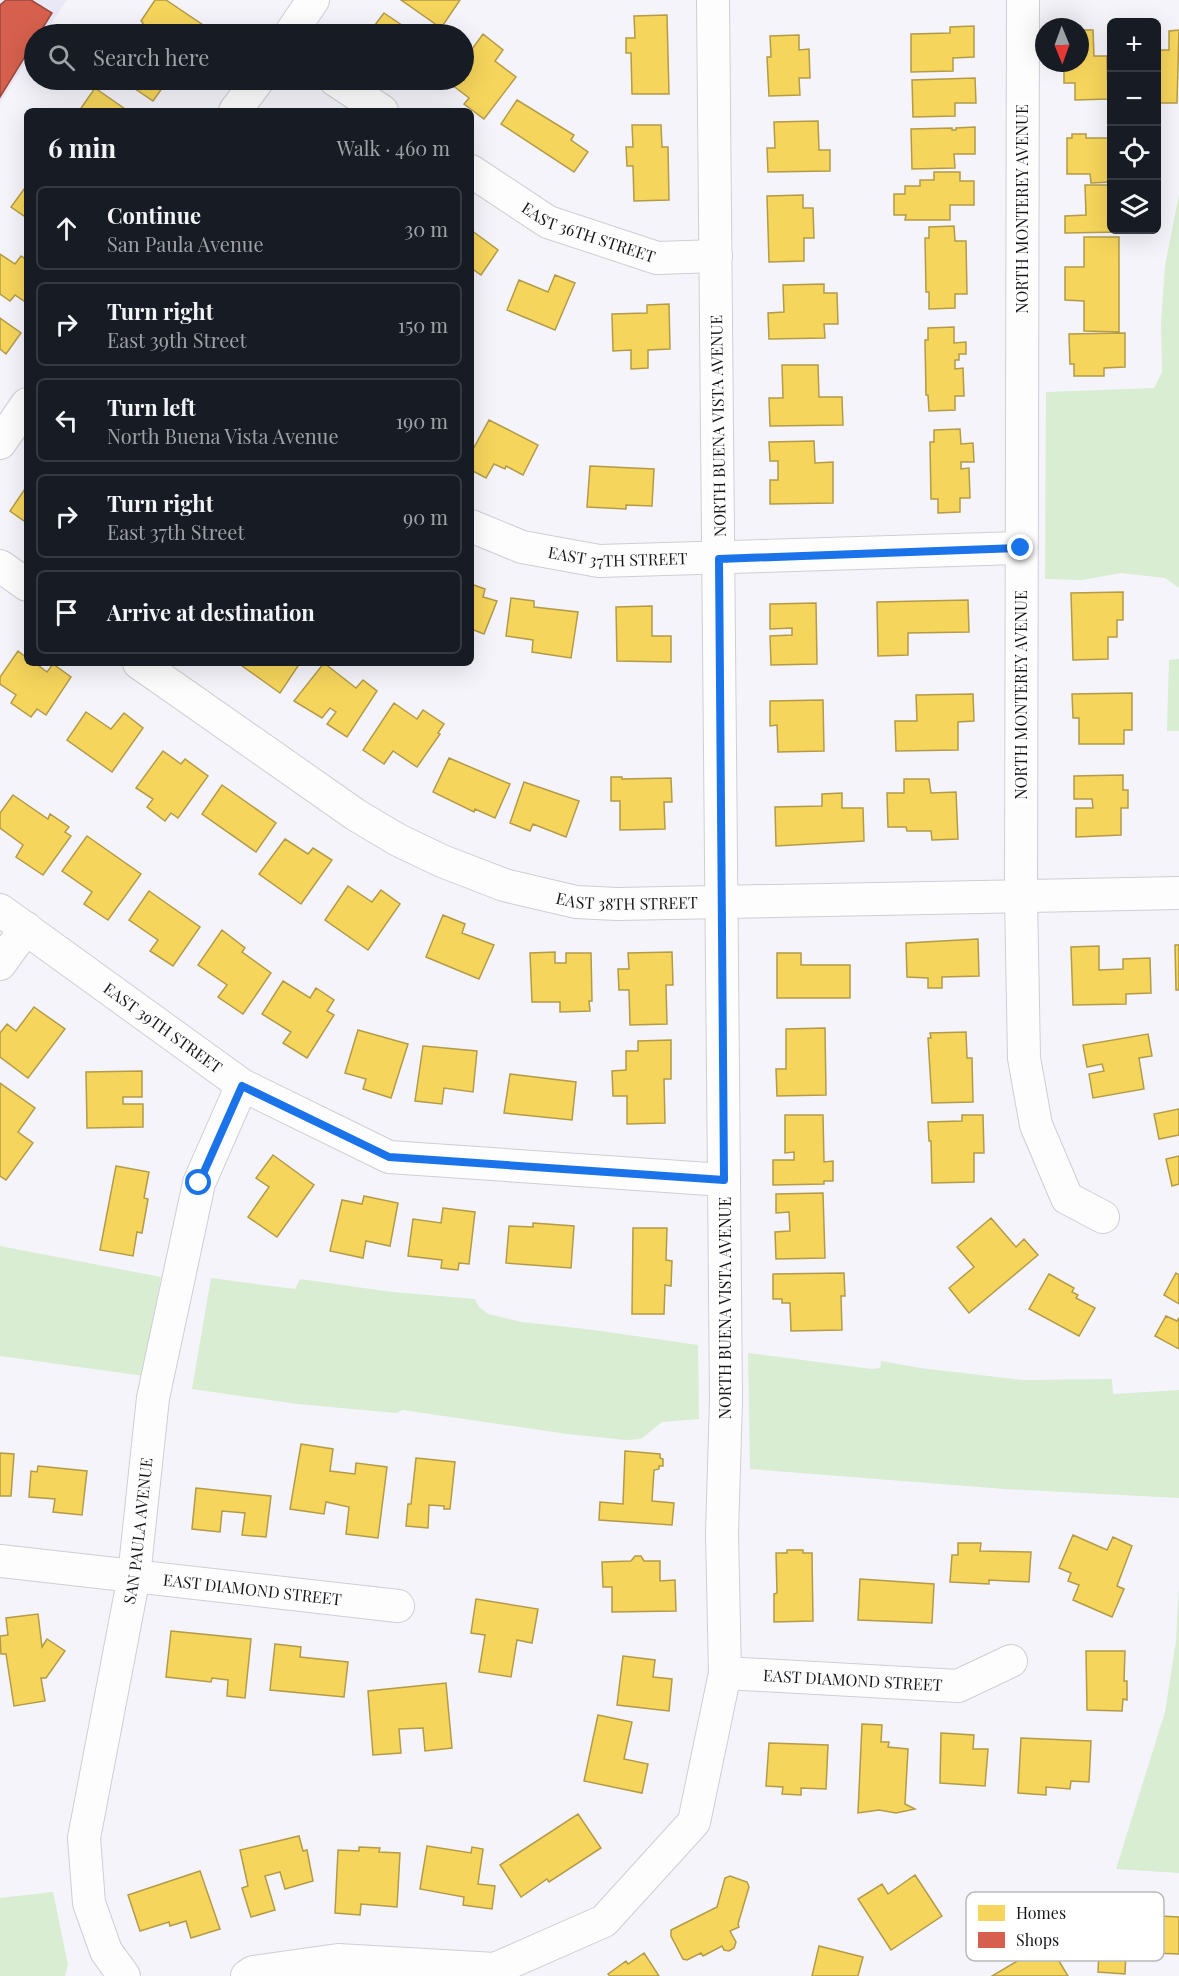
<!DOCTYPE html>
<html lang="en">
<head>
<meta charset="utf-8">
<style>
	:root { --surface:#171b24; --page:#20242c; --text:#f1f3f6; --muted:#9ea1a6; --line:#363941 }
	body { margin:0; font-family:"Playfair Display",serif; background:var(--page); color:var(--text) }
	.controls { position:absolute; right:18px; top:18px; display:grid; overflow:hidden; border-radius:9px; box-shadow:0 6px 24px #0002 }
	.controls button { width:54px; height:54px; display:grid; place-items:center; padding:0; border:0; border-bottom:2px solid var(--line); background:var(--surface); color:var(--text); font:30px sans-serif }
	.compass { position:absolute; left:1035px; top:18px; width:54px; height:54px; border-radius:50%; background:var(--surface); box-shadow:0 6px 24px #0002; rotate:179deg }
	.stop { position:absolute; width:18px; height:18px; margin:-14px; border:4px solid #1a73e8; border-radius:50%; background:#fff }
	.stop.end { background:#1a73e8; border-color:#fff; box-shadow:0 2px 6px #0008 }
	.list { margin:0; padding:0; list-style:none }
	h2 { display:flex; justify-content:space-between; align-items:center; height:78px; margin:0; padding:0 24px; font-size:26px }
	h2 small { font-size:20px; font-weight:400; color:var(--muted) }
	.list li { display:grid; grid-template-columns:39px 1fr auto; gap:18px; align-items:center; box-sizing:border-box; height:84px; margin:0 12px 12px; padding:0 12px; border:2px solid var(--line); border-radius:9px }
	.list b { display:block; font-size:22px; white-space:nowrap }
	.list p { margin:0; font-size:20px; white-space:nowrap; color:var(--muted) }
	.list em { font-size:20px; font-style:normal; color:var(--muted) }
	.icon { flex:none; width:33px; height:33px; fill:none; stroke:currentColor; stroke-width:2; stroke-linecap:round; stroke-linejoin:round }
	.map { position:relative; flex:none; width:1179px; height:1976px; overflow:hidden }
	.search { position:absolute; background:var(--surface); box-shadow:0 6px 24px #0002; left:24px; top:24px; width:450px; height:66px; display:flex; align-items:center; gap:15px; box-sizing:border-box; padding:0 21px; border-radius:33px; color:var(--muted); font-size:22px }
	.panel { position:absolute; background:var(--surface); box-shadow:0 6px 24px #0002; left:24px; top:108px; width:450px; height:558px; border-radius:9px }
	.map>svg:first-child { display:block }
	.built { fill:#eae8f6 }
	.green { fill:#d8edd1 }
	.homes { fill:#f6d55c; stroke:#b39b48; stroke-width:1.5 }
	.shops { fill:#d6604d; stroke:#9c4a3d; stroke-width:1.5 }
	.lines { fill:none; stroke-linecap:round; stroke-linejoin:round }
	.minor-casing { stroke:#cfced3; stroke-width:34 }
	.minor { stroke:#fefdfe; stroke-width:32 }
	.route { stroke:#1a73e8; stroke-width:8 }
	.labels { text-anchor:middle; stroke-width:6; stroke-linejoin:round; paint-order:stroke }
	.street-label { font-size:16px; fill:#161519; stroke:#fff }
	.key { fill:#fff; stroke:#b9b9ba; stroke-width:1.5 }
	.key-label { font-size:16px; fill:#161519 }
</style>
</head>
<body>
<div class="map">
<svg width="1179" height="1976" viewBox="0 0 1179 1976">
	<rect width="100%" height="100%" fill="#f5f4fb"/>
	<path class="built" d="M0,0H67L44,34H34V49L0,103Z"/>
	<path class="green" d="M1179,195V588L1165,578L1121,573L1082,580L1045,579L1046,392L1154,388L1162,372L1161,323L1165,266Z
		M1179,659V731H1167L1169,660Z
		M0,1246L161,1277L144,1376L0,1356Z
		M211,1278L295,1289L300,1279L392,1292L475,1299L479,1307L488,1314L522,1322L594,1330L698,1345L699,1419L662,1422L641,1439L626,1440L567,1434L403,1410L396,1413L297,1404L192,1389Z
		M748,1353L872,1369L880,1368L881,1361L920,1368L1023,1380L1112,1379L1113,1394L1179,1390V1498L1005,1489L750,1469Z
		M1179,1585V1873L1116,1869L1165,1712L1176,1641Z
		M53,1892L68,1965L65,1976H0V1898Z"/>
	<path class="homes" d="M155,0H166L206,27L201,34H140L136,32L143,23L141,21Z
		M401,0H460L441,28Z
		M384,13L415,34H368Z
		M667,15L669,94H632L631,53H626V38H635L634,16Z
		M974,26V57L953,58V71L911,72V34L950,33V27Z
		M1080,30H1093L1094,56H1107L1108,99L1075,100V83H1064V63H1080Z
		M1179,30L1177,103H1158V93H1156V50H1169V31Z
		M483,34L503,50L495,61L516,77L484,119L464,104L469,98L447,81L448,80H464V60Z
		M799,35V50L809,49L810,78H799L800,95L769,96L767,57H771L770,36Z
		M1109,50H1112V97H1110Z
		M975,78L976,103H955V116L913,117L912,80Z
		M122,80H168L153,101Z
		M95,88L128,111H79Z
		M517,100L574,135L571,140L588,152L574,172L501,124Z
		M818,121L819,150H830V171L768,172L767,148H775L774,122Z
		M632,125H661L662,147H668L669,200L634,201L633,166H627L626,147H633Z
		M975,127V154H954L955,168L912,169L911,129L952,128V130H956V128Z
		M1072,134H1086V138H1109L1112,182L1091,183L1090,174H1067V138H1072Z
		M934,172H960V181H974V205H950V220H905L906,215H894V194H905V186H920V180H934Z
		M27,185V218L11,207Z
		M1085,185H1112V230H1120V232L1065,233V216L1086,215Z
		M803,195V208H813L814,238H804V261L769,262L767,196Z
		M954,226L955,241H966L967,294H955V308L929,309V292H926L925,238H929V227Z
		M471,230L498,250L481,275L471,268Z
		M1084,237H1119V332L1084,331V301L1065,300V267H1084Z
		M0,254L15,264L21,256L27,260V303L15,295L10,301L0,294Z
		M555,275L575,283L555,330L507,310L519,280L548,292Z
		M824,284V293H837L838,324H824L825,338L769,339L768,313L784,312L783,285Z
		M669,304L670,349L648,350V368L631,369V350L613,351L612,314L647,313V305Z
		M0,318L21,333L6,354L0,349Z
		M954,327V343L966,342V354H959V360H955V369L963,368L964,396H955V410L929,411L928,395H926L925,340H928V328Z
		M1125,333V367L1104,368V376H1074V364H1070L1069,334Z
		M782,365H818L819,397H842L843,425L770,426L769,398H783Z
		M489,420L538,445L523,475L506,466L505,469L494,464L486,478L471,470V453Z
		M960,429L961,444L973,443L974,462H961V469L969,468L970,498H960V512L938,513V499H931L930,442H934V430Z
		M814,441L815,463L833,462V503L770,504V480H778V461H770L769,442Z
		M590,466L654,469L652,506L626,505V509L587,507Z
		M27,486V523L10,511Z
		M471,584L485,589L483,597L497,601L484,634L471,629Z
		M1123,592V620H1117V637H1108V659L1073,660L1071,593Z
		M511,598L534,601V607L578,612L571,658L532,652L533,640L506,636Z
		M968,600L969,632L908,633V655L878,656L877,602Z
		M816,603L817,664L771,665L770,636L792,635V628L770,629V604Z
		M652,606V636H671V662L617,661L616,607Z
		M18,651L27,658V663H35L47,672L53,664L71,677L46,715L37,709L31,717L11,703L16,695L0,684V677Z
		M238,663H300L280,693Z
		M324,663L356,688L363,680L377,691L347,737L327,724L336,712L330,708L322,718L294,701Z
		M1132,693V730H1124V744H1079V718H1073L1072,694Z
		M973,694L974,721L958,722V750L896,751L895,721H917L916,695Z
		M823,700L824,751L778,752L777,725L770,726V701Z
		M394,703L417,719L423,710L444,724L438,733L440,734L417,767L393,751L384,764L363,750Z
		M86,712L111,729L124,713L143,728L112,772L67,740Z
		M163,751L181,764L185,759L208,776L178,818L171,813L165,821L147,807L153,799L136,788Z
		M449,758L510,784L495,818L475,809L474,812L433,792Z
		M1123,775V790H1128V808H1121V835L1076,837V808H1093L1092,799H1074V776Z
		M611,777H622V779L671,778L672,802H664L665,829L620,830V801H611Z
		M904,779H929L931,793L956,792L958,839L932,840L931,831H907L906,827H888L887,793H904Z
		M524,782L579,801L566,837L533,824L530,831L510,823Z
		M222,785L276,823L256,852L202,814Z
		M842,793V808H863L864,841L776,846L775,807L822,806V794Z
		M13,795L48,819L50,814L69,827L65,832L71,836L43,875L16,857L23,845L0,828V813Z
		M87,836L141,874L108,920L84,904L92,892L62,871Z
		M285,839L308,854L313,848L332,860L301,904L259,874Z
		M348,886L372,902L381,890L400,904L368,950L325,920Z
		M149,891L200,927L173,966L150,951L158,940L129,920Z
		M443,915L465,924L462,933L494,945L479,979L426,957Z
		M222,930L245,948L242,952L271,973L243,1014L218,997L227,985L198,965Z
		M978,939L979,976L942,977V988H928V978L907,977L906,943Z
		M1175,945H1179V990H1176Z
		M1099,946V970L1123,969V959L1150,958L1151,993L1126,994V1004L1073,1005L1071,947Z
		M555,952V963H566V953H591L592,1001H589L590,1011L560,1012V1002H532L530,953Z
		M672,952L673,985H666L667,1024L630,1025L629,990H619L618,969H629L628,953Z
		M777,953H801V965H850V998H777Z
		M283,981L310,998L316,988L334,1000L327,1011L334,1015L307,1058L283,1043L291,1032L262,1014Z
		M34,1007L65,1029L28,1078L0,1057V1033L7,1024L16,1031Z
		M825,1028L826,1095L777,1096L776,1069H786V1029Z
		M358,1030L408,1044L391,1098L363,1089L366,1079L345,1073Z
		M966,1032L967,1058H972L973,1102L932,1103L928,1038H931L930,1033Z
		M1148,1034L1152,1056L1139,1058L1144,1089L1093,1098L1089,1074L1104,1071L1102,1064L1087,1067L1083,1045Z
		M671,1040V1079H664L665,1123L627,1124V1096H613L612,1071L626,1070V1051H638V1041Z
		M423,1046L477,1051L473,1092L444,1088L442,1104L415,1101Z
		M142,1071V1097H123V1104H143V1127L87,1128L86,1072Z
		M510,1074L576,1082L572,1120L504,1113Z
		M0,1083L35,1108L18,1132L33,1143L6,1180L0,1176Z
		M1179,1109V1135L1159,1139L1154,1114Z
		M785,1115H823L824,1162L833,1161V1181H824V1184L773,1185V1160H794V1152L785,1153Z
		M962,1115H983L984,1153H974V1182L932,1183L931,1141H929L928,1122L962,1121Z
		M273,1155L314,1185L277,1237L248,1217L269,1187L256,1178Z
		M1179,1156V1184L1172,1186L1166,1159Z
		M116,1166L149,1172L144,1198L148,1199L142,1233L137,1232L133,1256L100,1250Z
		M823,1193L825,1258L776,1259L775,1232L790,1231L789,1212L776,1213V1194Z
		M364,1196L398,1203L390,1246L366,1241L363,1258L330,1251L342,1200L362,1204Z
		M443,1208L475,1212L469,1264L459,1263L458,1270L441,1268L442,1260L408,1256L413,1219L441,1223Z
		M991,1218L1016,1247L1024,1239L1038,1255L969,1313L949,1288L974,1267L957,1247Z
		M533,1223L574,1226L571,1268L506,1263L509,1226L533,1227Z
		M633,1228H667L666,1260L672,1261L671,1286L665,1285L664,1314H632Z
		M844,1273L845,1296H841L842,1330L791,1331L790,1303H782V1299H773V1274Z
		M1176,1273L1179,1275V1304L1164,1295Z
		M1049,1274L1074,1288L1072,1292L1078,1295L1076,1298L1095,1308L1079,1336L1029,1309Z
		M1166,1316L1177,1321L1179,1318V1349L1155,1336Z
		M301,1444L333,1449L330,1471L355,1474L356,1463L387,1467L378,1538L346,1534L349,1507L326,1502L324,1514L290,1509Z
		M625,1451L660,1454V1458L663,1459V1466H659V1469L654,1470L652,1501L674,1503L672,1525L599,1520L600,1502L623,1504Z
		M0,1453L14,1454L11,1496H0Z
		M416,1458L455,1462L450,1509H444V1506L429,1505L428,1528L406,1526L408,1504H411Z
		M38,1466L87,1471L82,1515L53,1512L55,1499L29,1497L31,1471L37,1472Z
		M196,1488L271,1496L266,1537L242,1535L245,1513L222,1511L220,1532L192,1529Z
		M1073,1535L1107,1550L1113,1537L1132,1546L1117,1586L1124,1589L1112,1617L1073,1600L1079,1585L1068,1581L1071,1573L1059,1568Z
		M958,1543H981L980,1551L1031,1552L1029,1582L989,1580V1584L950,1582L952,1555H958Z
		M787,1550H803V1553H812L813,1621L774,1622V1594L777,1593L776,1553H787Z
		M635,1556H641L644,1561H660V1581L675,1580L676,1611L612,1612V1587H603L602,1562L631,1561Z
		M860,1579L934,1584L932,1623L858,1620Z
		M476,1599L538,1609L532,1643L517,1640L511,1677L479,1672L485,1635L471,1633Z
		M38,1614L42,1647L47,1639L65,1651L46,1678H41L45,1701L14,1706L6,1654H1L0,1636L8,1635L6,1618Z
		M171,1631L251,1639L245,1698L227,1696L228,1680L212,1678L211,1682L166,1677Z
		M275,1644L301,1647L300,1657L348,1662L344,1697L270,1690Z
		M1086,1651H1125L1124,1681H1127V1700L1123,1699L1122,1711L1087,1710Z
		M623,1656L655,1660L653,1677L672,1679L669,1711L617,1705Z
		M446,1683L452,1748L425,1751L423,1728L399,1729L401,1753L373,1755L368,1691Z
		M598,1715L632,1722L624,1759L648,1764L642,1793L584,1781Z
		M862,1724L882,1725L881,1742H889L888,1747L908,1749L905,1804L915,1809L896,1813L879,1810L858,1813Z
		M941,1733L974,1735L973,1749H988L985,1786L940,1783Z
		M1021,1738L1091,1741L1089,1782L1071,1781L1070,1789L1046,1787V1795L1018,1793Z
		M769,1743L828,1745L826,1789L801,1788V1795L782,1794L783,1787L766,1786Z
		M578,1814L601,1848L549,1882L547,1879L521,1897L500,1865Z
		M299,1836L303,1851L307,1850L313,1881L285,1889L280,1872L265,1876L275,1910L251,1917L242,1888L248,1886L240,1850Z
		M427,1846L471,1853L472,1847L483,1849L478,1884L495,1886L492,1909L463,1905L464,1897L420,1889Z
		M359,1847L380,1848L379,1852L400,1853L397,1907L361,1904L360,1915L335,1913L338,1850L359,1851Z
		M200,1871L220,1929L191,1938L186,1921L170,1926L169,1922L140,1931L128,1895Z
		M915,1875L942,1916L891,1950L858,1899L882,1884L888,1894Z
		M730,1876L747,1882L749,1887L738,1924L739,1927L730,1931L736,1942L734,1948L729,1951L724,1950L722,1946L703,1956L701,1953L687,1960L683,1959L671,1936V1930L717,1907L725,1878Z
		M1101,1913L1179,1917V1954L1126,1952L1125,1974L1098,1972Z
		M1048,1943L1068,1976H992Z
		M819,1946L863,1957L858,1976H812Z
		M644,1953L659,1976H610L608,1974L626,1961L628,1964Z"/>
	<path class="shops" d="M6,0H31L52,13L39,34H34V42L0,97V5Z"/>
	<g class="lines">
		<g class="minor-casing">
			<g id="minor">
				<path d="M1023,0L1021,896L1024,1058L1036,1125L1067,1198L1103,1217"/>
				<path d="M290,34L313,0"/>
				<path d="M335,80L382,111"/>
				<path d="M235,111L258,80"/>
				<path id="s1" d="M471,171L548,222L657,258L716,256"/>
				<path d="M0,443L27,404"/>
				<path id="s2" d="M471,526L522,547L599,561L1021,548"/>
				<path d="M0,566L27,585"/>
				<path id="s3" d="M139,663L356,815L398,840L442,861L504,885L576,902L617,904L1179,893"/>
				<path id="s4" d="M0,910L242,1085L389,1157L724,1180"/>
				<path d="M0,964L26,928"/>
				<path id="s5" d="M0,1561L398,1606"/>
				<path id="s6" d="M725,1673L958,1686L1011,1661"/>
				<path id="s7" d="M124,1976L106,1951L89,1903L84,1838L134,1576L153,1398L199,1183L242,1085"/>
				<path d="M247,1976L253,1972L338,1960L495,1969L604,1921L694,1822L725,1673L722,1533L726,1400L724,1180L713,0"/>
			</g>
		</g>
		<use href="#minor" class="minor"/>
	</g>
	<g class="lines">
		<path class="route" d="M199,1183L242,1086L389,1157L724,1180L719,559L1021,548"/>
	</g>
	<g class="labels">
		<g class="street-label">
			<text transform="translate(1022 209) rotate(-90)" y="6">NORTH MONTEREY AVENUE</text>
			<text dy="6" stroke="none"><textPath href="#s1" startOffset="134">EAST 36TH STREET</textPath></text>
			<text transform="translate(718 426) rotate(-91)" y="6">NORTH BUENA VISTA AVENUE</text>
			<text dy="6" stroke="none"><textPath href="#s2" startOffset="152">EAST 37TH STREET</textPath></text>
			<text transform="translate(1021 695) rotate(-90)" y="6">NORTH MONTEREY AVENUE</text>
			<text dy="6" stroke="none"><textPath href="#s3" startOffset="554">EAST 38TH STREET</textPath></text>
			<text dy="6" stroke="none"><textPath href="#s4" startOffset="201">EAST 39TH STREET</textPath></text>
			<text transform="translate(725 1308) rotate(-90)" y="6">NORTH BUENA VISTA AVENUE</text>
			<text dy="6" stroke="none"><textPath href="#s7" startOffset="459">SAN PAULA AVENUE</textPath></text>
			<text dy="6" stroke="none"><textPath href="#s5" startOffset="254">EAST DIAMOND STREET</textPath></text>
			<text dy="6" stroke="none"><textPath href="#s6" startOffset="128">EAST DIAMOND STREET</textPath></text>
		</g>
	</g>
	<rect x="966" y="1892" width="198" height="69" rx="9" class="key"/>
	<rect x="978" y="1905" width="27" height="16" fill="#f6d55c"/>
	<rect x="978" y="1932" width="27" height="16" fill="#d6604d"/>
	<g class="key-label">
		<text x="1016" y="1919">Homes</text>
		<text x="1016" y="1946">Shops</text>
	</g>
</svg>
<div class="controls">
<button>+</button>
<button>−</button>
<button><svg class="icon" aria-label="locate" viewBox="0 0 24 24"><circle cx="12" cy="12" r="6"/><path d="M12 2v4M12 18v4M2 12h4M18 12h4"/></svg></button>
<button><svg class="icon" aria-label="layers" viewBox="0 0 24 24"><path d="M12 4l9 5-9 5-9-5zM3 14l9 5 9-5"/></svg></button>
</div>
<svg class="compass" viewBox="-18 -18 36 36"><path d="M0-13l5 13h-10z" fill="#e53935"/><path d="M0 13l5-13h-10z" fill="#9ea1a6"/></svg>
<div class="stop" style="left:199px;top:1183px"></div>
<div class="stop end" style="left:1021px;top:548px"></div>
<div class="search"><svg class="icon" aria-label="search" viewBox="0 0 24 24"><circle cx="10" cy="10" r="6"/><path d="M15 15l6 6"/></svg>Search here</div>
<section class="panel">
<h2>6 min<small>Walk · 460 m</small></h2>
<ul class="list">
<li><svg class="icon" aria-label="ahead" viewBox="0 0 24 24"><path d="M12 20V5M6 11l6-6 6 6"/></svg><div><b>Continue</b><p>San Paula Avenue</p></div><em>30 m</em></li>
<li><svg class="icon" aria-label="right" viewBox="0 0 24 24"><path d="M7 20v-9h11M14 6l5 5-5 5"/></svg><div><b>Turn right</b><p>East 39th Street</p></div><em>150 m</em></li>
<li><svg class="icon" aria-label="left" viewBox="0 0 24 24"><path d="M17 20v-9H6M10 6l-5 5 5 5"/></svg><div><b>Turn left</b><p>North Buena Vista Avenue</p></div><em>190 m</em></li>
<li><svg class="icon" aria-label="right" viewBox="0 0 24 24"><path d="M7 20v-9h11M14 6l5 5-5 5"/></svg><div><b>Turn right</b><p>East 37th Street</p></div><em>90 m</em></li>
<li><svg class="icon" aria-label="arrive" viewBox="0 0 24 24"><path d="M6 21V4h12l-3 4 3 4H6"/></svg><div><b>Arrive at destination</b></div></li>
</ul>
</section>
</div>
</body>
</html>
